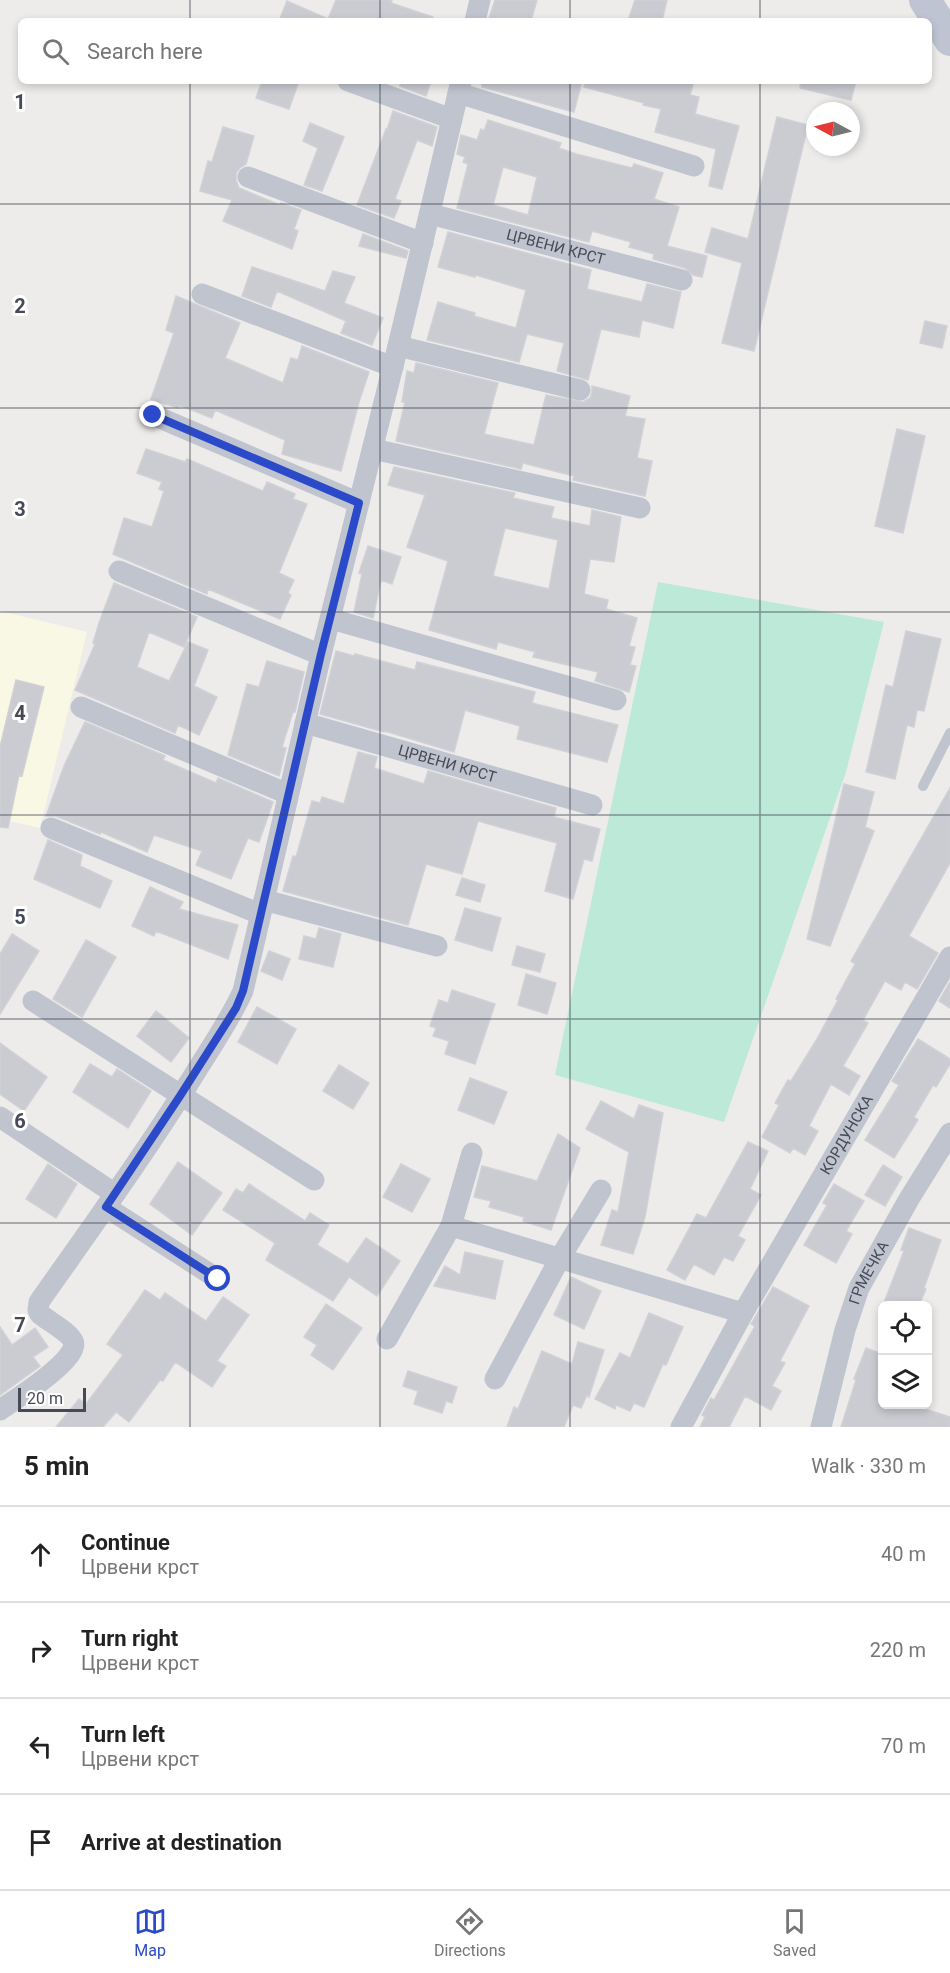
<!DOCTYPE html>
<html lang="en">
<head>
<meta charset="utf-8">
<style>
	:root { --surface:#fff; --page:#f2f2f2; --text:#222; --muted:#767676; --line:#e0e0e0; --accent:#2a4ac9 }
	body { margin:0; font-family:Roboto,sans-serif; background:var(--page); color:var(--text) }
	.controls { position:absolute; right:18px; bottom:18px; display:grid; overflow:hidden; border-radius:9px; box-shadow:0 3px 9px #0003 }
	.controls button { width:54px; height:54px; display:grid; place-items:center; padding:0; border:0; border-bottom:2px solid var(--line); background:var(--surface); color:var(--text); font:30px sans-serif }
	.compass { position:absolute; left:806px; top:102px; width:54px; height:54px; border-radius:50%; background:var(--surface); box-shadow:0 3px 9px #0003; rotate:277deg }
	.scale { position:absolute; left:18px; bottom:15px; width:68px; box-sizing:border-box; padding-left:6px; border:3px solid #464a56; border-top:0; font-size:16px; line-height:21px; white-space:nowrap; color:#464a56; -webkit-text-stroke:4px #fff; paint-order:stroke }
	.stop { position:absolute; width:18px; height:18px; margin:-14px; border:4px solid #2a4ac9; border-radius:50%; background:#fff }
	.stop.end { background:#2a4ac9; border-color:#fff; box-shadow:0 2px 6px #0008 }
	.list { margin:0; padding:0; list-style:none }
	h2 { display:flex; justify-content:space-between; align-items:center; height:78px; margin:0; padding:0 24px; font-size:26px }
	h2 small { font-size:20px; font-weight:400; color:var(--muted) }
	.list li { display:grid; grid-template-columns:39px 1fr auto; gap:18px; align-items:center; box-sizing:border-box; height:96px; padding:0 24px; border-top:2px solid var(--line) }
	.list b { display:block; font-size:22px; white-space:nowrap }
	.list p { margin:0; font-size:20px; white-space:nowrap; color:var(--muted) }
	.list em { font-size:20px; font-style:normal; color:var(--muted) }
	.icon { flex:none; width:33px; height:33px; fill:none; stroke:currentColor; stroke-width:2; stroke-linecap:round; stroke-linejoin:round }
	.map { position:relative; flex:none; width:950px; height:1427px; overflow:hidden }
	.search { position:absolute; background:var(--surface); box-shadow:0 3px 9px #0003; left:18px; right:18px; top:18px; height:66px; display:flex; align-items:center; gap:15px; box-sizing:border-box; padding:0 21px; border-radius:9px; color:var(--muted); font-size:22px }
	.sheet { height:462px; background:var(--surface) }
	nav { display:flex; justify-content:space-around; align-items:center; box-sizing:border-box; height:84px; border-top:2px solid var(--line); background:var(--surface); font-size:16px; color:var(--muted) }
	nav a { display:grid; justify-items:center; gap:3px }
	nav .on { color:var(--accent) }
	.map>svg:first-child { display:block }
	.commercial { fill:#f9f8e4 }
	.green { fill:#bce9d8 }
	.building { fill:#cbccd2; stroke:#d0d0d6; stroke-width:1.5; fill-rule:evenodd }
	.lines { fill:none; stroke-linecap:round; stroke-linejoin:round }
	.lane { stroke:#bfc4cf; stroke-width:10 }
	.street { stroke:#bfc4cf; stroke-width:21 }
	.secondary { stroke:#bfc4d3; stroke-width:32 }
	.route { stroke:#2a4ac9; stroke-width:8 }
	.grid { fill:none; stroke:#464a56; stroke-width:1.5; stroke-opacity:0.55 }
	.labels { text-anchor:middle; stroke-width:6; stroke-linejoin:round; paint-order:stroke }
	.street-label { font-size:15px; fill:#464a56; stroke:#fff }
	.grid-label { font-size:20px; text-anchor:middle; font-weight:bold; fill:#464a56; stroke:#fff; stroke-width:6; stroke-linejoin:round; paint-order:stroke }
</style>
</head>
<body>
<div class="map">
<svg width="950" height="1427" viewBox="0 0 950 1427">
	<rect width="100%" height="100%" fill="#eeeceb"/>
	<path class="commercial" d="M0,611L87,632L40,828L0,819Z"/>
	<path class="green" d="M658,582L884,622L846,772L724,1122L555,1075Z"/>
	<path class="building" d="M336,0H392L391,3L433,17V21H279L287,1L328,19Z
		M495,0H537L531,21H488Z
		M635,0H667L662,21H628Z
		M262,81H299L289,109L256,98Z
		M401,81H431L426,96L400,86Z
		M482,81H582L574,112L482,87Z
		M585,81H694L690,95L699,97L695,114L739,126L722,189L709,186L716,149L655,132L661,109L643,105L644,103L584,87Z
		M801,81H856L851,100L800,88Z
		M393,111L437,127L432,146L417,140L395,199L401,201L394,218L357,205L386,129L387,130Z
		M777,117L808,125L754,351L722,343L742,263L705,252L712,228L748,239Z
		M488,120L561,143L559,148L576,154L632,168L634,164L663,173L654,199L679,207L667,246L707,256L702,277L693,275L685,268L653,259L654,254L629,247L631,242L592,231L589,242L457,208L468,164L463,162L465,157L457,154L461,135L477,140L481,129L484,131ZM503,167L537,177L528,215L493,205Z
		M310,123L344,137L322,191L304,185L318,148L303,141Z
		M223,127L254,136L246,164L240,168L236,173V180L239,188L280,205L281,203L301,210L294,229L298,231L292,249L223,221L232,200L200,191L208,161L212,162Z
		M448,232L591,270L587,289L642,302L647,284L681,292L673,328L642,320L639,337L601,329L588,380L557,371L564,343L527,334L519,362L427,340L438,302L475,313L474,316L516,328L526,290L476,275L475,277L438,267Z
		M363,234L408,251L406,258L359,246Z
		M252,267L325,291L333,271L355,277L344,303L383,318L372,345L341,333L346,321L277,291L271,307L242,296Z
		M176,296L240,323L225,358L283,383L291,358L298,360L302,346L369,372L359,402L341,471L282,454L285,440L215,410L212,418L179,405L178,408L151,399L174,333L166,330Z
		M925,321L947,326L942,348L920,343Z
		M416,363L498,383L484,434L534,445L546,395L583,402L590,398L592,392V386L630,396L625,416L645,419L637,458L652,461L645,496L573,480L574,476L523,463L521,469L396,441L405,402H402L407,371L414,373Z
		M897,429L925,436L903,533L875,526Z
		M146,449L185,462L187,459L263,491L267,482L295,494L293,499L307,504L279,573L294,580L288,593L291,595L280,619L208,589L207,594L113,554L124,518L152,527L164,491L159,489L162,482L137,473Z
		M394,467L515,493L513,498L554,507L551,518L590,526L592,510L621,517L614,562L590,559L584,594L608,600L606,609L637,618L629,646L635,647L630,665L636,666L629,692L595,681L598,672L533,657L535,652L498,642L496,649L429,630L448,561L407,547L425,495L388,485ZM505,528L558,540L549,589L493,576Z
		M368,546L401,557L392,584L381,580L373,618L354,612L362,574L359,573Z
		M114,583L197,617L184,647L149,632L137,667L169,681L188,642L208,650L194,686L217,697L199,735L178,725L175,733L75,690L95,644L93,643L99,623Z
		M906,631L941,639L924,711L917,710L914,727L907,725L895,779L866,772L886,685L893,687Z
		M336,651L354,656L355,654L415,670L417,662L535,692L532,703L618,725L607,762L517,739L520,726L468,711L465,710L454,752L385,731L384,732L320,714Z
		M267,661L304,672L295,712H293L282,747L286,748L279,776L228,755L247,684L259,687Z
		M16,680L44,687L22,776L19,775L8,828L0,827V747Z
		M85,722L165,756L163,760L216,783L218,778L273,802L259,842L248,838L231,879L196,865L202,851L154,835L147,852L101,832L100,834L56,816H46L64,766Z
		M358,752L377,757L374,768L424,784L428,771L556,808L554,817L600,829L592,861L584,859L573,899L545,891L557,843L478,821L462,874L426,864L408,925L283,891L293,856L296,857L312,801L320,803L322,797L344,804Z
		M844,784L874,792L865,827L874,831L830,946L807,939Z
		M950,788V863L909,936L938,953L917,989L905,982L901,990L885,981L863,1020L868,1023L843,1066L860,1076L849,1095L831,1084L809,1126L818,1131L805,1155L793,1148L790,1153L762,1137L779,1105L775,1103L788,1080L791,1081L817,1039L838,1000L836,999L855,964L851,961Z
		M48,840L82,855L80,866L112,881L100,908L34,879Z
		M462,878L485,885L480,902L456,895Z
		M150,887L183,902L179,909L238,925L228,959L156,931L154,936L132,926Z
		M465,908L501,918L492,951L455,940Z
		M319,928L341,934L333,967L299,959L304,936L316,939Z
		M12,934L39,951L0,1014V954Z
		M86,940L116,957L82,1017L53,999Z
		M517,946L545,954L540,972L512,965Z
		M269,951L290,959L282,980L261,971Z
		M526,974L556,983L547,1014L518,1005Z
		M950,982V1008L939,1001Z
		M452,990L495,1004L475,1064L445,1054L449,1041L433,1036L436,1028L430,1026L439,1000L448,1003Z
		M257,1007L296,1029L277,1064L238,1042Z
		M156,1011L189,1038L171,1062L137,1036Z
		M918,1039L950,1059V1064L936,1087L933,1085L914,1117L918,1120L894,1158L865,1140L899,1085L892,1081Z
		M0,1043L47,1077L24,1111L0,1094Z
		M90,1064L112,1077L117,1069L151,1091L128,1128L73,1092Z
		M339,1065L369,1083L353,1109L323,1091Z
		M470,1078L507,1092L494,1124L458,1110Z
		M601,1101L634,1119L639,1105L663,1113L645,1217L633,1254L601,1245L612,1210L618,1212L629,1152L586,1129Z
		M558,1134L580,1148L551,1230L523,1221L524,1217L489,1207L491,1201L474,1197L482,1166L537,1181Z
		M748,1142L768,1151L750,1189L761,1195L738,1236L745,1240L733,1261L724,1257L714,1275L694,1264L685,1280L667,1270L697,1214L706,1218Z
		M178,1162L222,1193L192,1235L150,1204Z
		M48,1164L77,1184L56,1218L26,1199Z
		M401,1164L430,1179L412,1212L383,1197Z
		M883,1165L902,1177L885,1206L865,1195Z
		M249,1184L305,1221L310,1213L329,1225L317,1245L348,1264L366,1238L400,1261L377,1296L349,1277L333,1301L266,1260L275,1243L223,1210L236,1189L243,1193Z
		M834,1184L864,1201L846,1231L852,1234L836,1263L804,1245L827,1205L823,1203Z
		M909,1228L941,1240L924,1288L926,1289L919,1305H883L904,1251L901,1250Z
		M465,1252L503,1261L495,1299L434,1286L445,1266L460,1275Z
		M571,1277L601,1291L584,1329L554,1315Z
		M773,1287L809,1306L780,1361L785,1363L772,1386L781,1391L771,1410L745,1396L729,1427H700L705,1417L702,1415L711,1398L714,1400L755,1326L751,1324Z
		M145,1290L160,1300L165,1293L206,1321L223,1297L249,1315L217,1361L226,1366L212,1387L175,1362L163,1381L160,1380L129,1422L116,1412L103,1427H56L79,1399L86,1404L123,1355L107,1344Z
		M326,1304L362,1328L333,1370L311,1355L317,1345L304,1337Z
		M649,1313L683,1327L666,1365L663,1364L644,1407L634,1403L630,1411L616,1405L615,1409L595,1399L620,1353L630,1358Z
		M0,1327L12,1345L35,1328L48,1347L33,1357L40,1366L0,1395Z
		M578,1342L604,1350L589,1397L587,1395L581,1408L573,1405L564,1427H507L514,1407L518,1409L542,1351L572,1364Z
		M866,1348L882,1354V1404H910L950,1417V1427H841L856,1380L854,1379Z
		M408,1371L457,1387L452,1403L446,1401L442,1413L414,1404L418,1391L403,1386Z"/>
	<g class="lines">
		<path class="lane" d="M923,786L950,733"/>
		<g class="street">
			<path d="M475,21L480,0"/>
			<path d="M348,81L452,119"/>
			<path d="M458,93L694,166"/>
			<path d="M248,177L423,243"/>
			<path id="s1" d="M430,214L682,280"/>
			<path d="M202,294L393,367"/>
			<path d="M398,346L580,390"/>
			<path d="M153,415L359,503"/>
			<path d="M373,449L640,508"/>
			<path d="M119,571L321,655"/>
			<path d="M331,619L616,700"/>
			<path d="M81,707L288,794"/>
			<path id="s2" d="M305,723L592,805"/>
			<path d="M51,828L260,914"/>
			<path d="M264,900L437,946"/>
			<path d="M33,1001L314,1180"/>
			<path d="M0,1117L115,1194"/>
			<path d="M106,1207L218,1279"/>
			<path d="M451,1226L472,1153"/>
			<path d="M387,1339L451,1226L743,1313"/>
			<path d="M495,1379L560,1258L601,1190"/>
			<path d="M0,1410C13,1401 82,1358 73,1341C69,1332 48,1321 40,1314L38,1310L39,1302C91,1228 144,1155 192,1078C209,1050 229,1022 243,991L321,655L398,346L461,81"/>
			<path id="s3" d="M681,1427L743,1313L950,957"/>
			<path id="s4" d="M821,1427L845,1330L859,1288L909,1199L950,1133"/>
		</g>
		<path class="secondary" d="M925,0L950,40"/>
	</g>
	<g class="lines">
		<path class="route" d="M153,415L359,503L321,654L243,991L236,1008L180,1096L106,1207L218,1279"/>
	</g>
	<path class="grid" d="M190,0V21M380,0V21M570,0V21M760,0V21M190,81V1427M380,81V1427M570,81V1427M760,81V1427M0,204H950M0,408H950M0,612H950M0,815H950M0,1019H950M0,1223H950"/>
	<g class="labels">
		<g class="street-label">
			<text dy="5" stroke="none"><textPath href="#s1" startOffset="130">ЦРВЕНИ КРСТ</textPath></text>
			<text dy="5" stroke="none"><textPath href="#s2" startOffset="148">ЦРВЕНИ КРСТ</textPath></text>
			<text dy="5" stroke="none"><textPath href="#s3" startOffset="336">КОРДУНСКА</textPath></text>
			<text dy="5" stroke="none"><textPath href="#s4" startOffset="162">ГРМЕЧКА</textPath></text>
		</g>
	</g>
	<g class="grid-label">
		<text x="20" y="109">1</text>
		<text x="20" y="313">2</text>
		<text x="20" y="516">3</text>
		<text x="20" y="720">4</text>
		<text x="20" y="924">5</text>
		<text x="20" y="1128">6</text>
		<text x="20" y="1332">7</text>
	</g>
</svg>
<div class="controls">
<button><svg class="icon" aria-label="locate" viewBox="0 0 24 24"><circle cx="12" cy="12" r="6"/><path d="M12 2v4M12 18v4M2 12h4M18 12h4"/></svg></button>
<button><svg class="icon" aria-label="layers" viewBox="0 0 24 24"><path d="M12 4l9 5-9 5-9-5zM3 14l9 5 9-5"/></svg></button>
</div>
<svg class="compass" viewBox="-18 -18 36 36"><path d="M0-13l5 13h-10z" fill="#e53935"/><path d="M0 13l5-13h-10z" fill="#767676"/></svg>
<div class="scale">20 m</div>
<div class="stop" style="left:218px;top:1279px"></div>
<div class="stop end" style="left:153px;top:415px"></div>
<div class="search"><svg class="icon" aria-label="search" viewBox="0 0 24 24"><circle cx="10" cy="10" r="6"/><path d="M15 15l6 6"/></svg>Search here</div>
</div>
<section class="sheet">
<h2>5 min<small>Walk · 330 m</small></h2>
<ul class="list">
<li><svg class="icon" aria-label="ahead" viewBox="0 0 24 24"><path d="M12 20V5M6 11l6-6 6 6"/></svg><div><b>Continue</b><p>Црвени крст</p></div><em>40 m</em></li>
<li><svg class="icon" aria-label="right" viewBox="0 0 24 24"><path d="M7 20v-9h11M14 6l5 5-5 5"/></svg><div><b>Turn right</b><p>Црвени крст</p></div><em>220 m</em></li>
<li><svg class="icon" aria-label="left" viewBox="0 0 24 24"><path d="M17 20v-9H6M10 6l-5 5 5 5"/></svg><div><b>Turn left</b><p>Црвени крст</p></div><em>70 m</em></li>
<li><svg class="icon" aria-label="arrive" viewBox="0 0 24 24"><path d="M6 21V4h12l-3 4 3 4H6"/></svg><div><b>Arrive at destination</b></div></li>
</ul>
</section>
<nav>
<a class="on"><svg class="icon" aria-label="map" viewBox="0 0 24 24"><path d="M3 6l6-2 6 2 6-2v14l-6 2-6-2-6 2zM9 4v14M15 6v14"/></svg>Map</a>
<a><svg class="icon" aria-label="directions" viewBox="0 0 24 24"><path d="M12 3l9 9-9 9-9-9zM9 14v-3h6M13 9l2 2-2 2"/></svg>Directions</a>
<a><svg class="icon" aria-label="saved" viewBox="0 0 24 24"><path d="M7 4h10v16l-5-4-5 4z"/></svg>Saved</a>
</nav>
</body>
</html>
